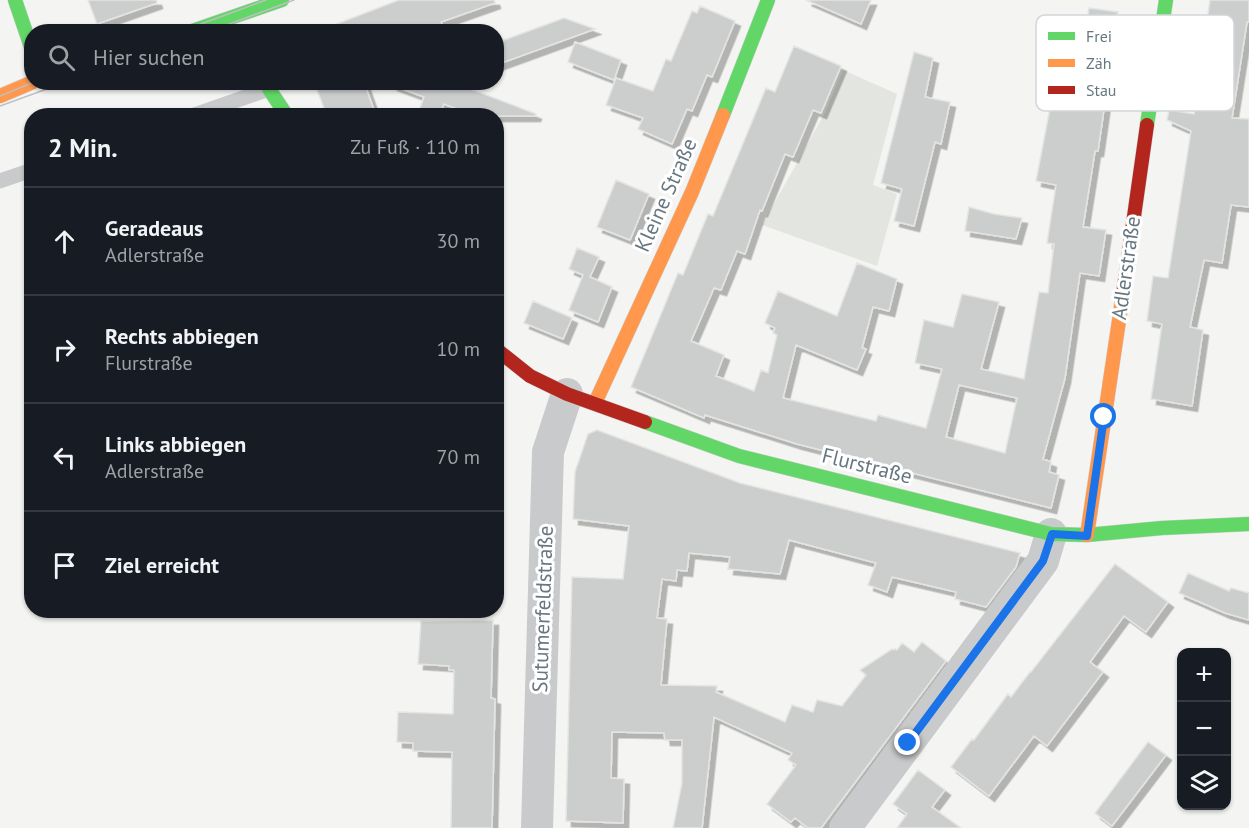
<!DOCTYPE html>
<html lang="de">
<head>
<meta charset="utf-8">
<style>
	:root { --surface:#171b24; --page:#20242c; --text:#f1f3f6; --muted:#9ea1a6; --line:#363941 }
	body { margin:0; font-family:"PT Sans",sans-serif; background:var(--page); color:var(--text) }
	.controls { position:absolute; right:18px; bottom:18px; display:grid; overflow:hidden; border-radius:12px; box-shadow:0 2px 4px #0004 }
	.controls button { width:54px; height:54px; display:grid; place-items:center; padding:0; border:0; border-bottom:2px solid var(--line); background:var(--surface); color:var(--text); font:30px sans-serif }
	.stop { position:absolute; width:18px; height:18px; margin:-14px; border:4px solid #1a73e8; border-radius:50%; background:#fff }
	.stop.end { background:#1a73e8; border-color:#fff; box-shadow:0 2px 6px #0008 }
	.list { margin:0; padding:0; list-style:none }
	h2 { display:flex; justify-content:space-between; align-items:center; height:78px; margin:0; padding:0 24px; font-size:26px }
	h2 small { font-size:20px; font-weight:400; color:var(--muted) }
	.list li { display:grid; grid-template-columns:39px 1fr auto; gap:18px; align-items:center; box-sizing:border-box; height:108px; padding:0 24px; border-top:2px solid var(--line) }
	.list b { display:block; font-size:22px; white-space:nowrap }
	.list p { margin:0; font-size:20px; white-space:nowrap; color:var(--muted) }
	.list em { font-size:20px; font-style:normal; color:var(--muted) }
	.icon { flex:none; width:33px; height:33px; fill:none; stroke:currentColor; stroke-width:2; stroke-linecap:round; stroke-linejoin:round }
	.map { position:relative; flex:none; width:1249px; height:828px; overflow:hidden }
	.search { position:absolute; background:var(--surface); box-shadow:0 2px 4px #0004; left:24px; top:24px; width:480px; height:66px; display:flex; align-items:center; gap:15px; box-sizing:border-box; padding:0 21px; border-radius:24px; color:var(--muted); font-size:22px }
	.panel { position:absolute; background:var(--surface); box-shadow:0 2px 4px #0004; left:24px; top:108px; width:480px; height:510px; border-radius:24px }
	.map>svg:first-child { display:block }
	.green { fill:#e3e6e0 }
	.building { fill:#cccdcd; stroke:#e4e4e2; stroke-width:1.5; fill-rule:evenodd; filter:url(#shadow) }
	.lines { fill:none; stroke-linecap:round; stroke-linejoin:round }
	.fast-casing { stroke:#d0d1d1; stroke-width:15 }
	.slow-casing { stroke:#d0d1d1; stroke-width:15 }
	.jam-casing { stroke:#d0d1d1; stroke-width:15 }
	.lane { stroke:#c9cacb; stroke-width:15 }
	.street { stroke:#c9cacb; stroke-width:32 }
	.fast { stroke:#63d668; stroke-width:14 }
	.slow { stroke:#ff974d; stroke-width:14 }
	.jam { stroke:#b3261e; stroke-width:14 }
	.tram { stroke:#bebfc0; stroke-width:1.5 }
	.route { stroke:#1a73e8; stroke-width:8 }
	.labels { text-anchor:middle; stroke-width:6; stroke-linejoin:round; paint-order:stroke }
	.street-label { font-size:21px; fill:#677780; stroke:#fff }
	.key { fill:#fff; stroke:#d1d6d9; stroke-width:1.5 }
	.key-label { font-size:16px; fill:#677780 }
</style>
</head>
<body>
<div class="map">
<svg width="1249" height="828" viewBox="0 0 1249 828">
	<defs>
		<filter id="shadow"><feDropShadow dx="5.5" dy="5.5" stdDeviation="0" flood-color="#0004"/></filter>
	</defs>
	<rect width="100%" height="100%" fill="#f4f4f3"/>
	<path class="green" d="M843,70L897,94L873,185L897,194L877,266L762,225L825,113Z"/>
	<path class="building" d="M88,0H156L157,3L97,24Z
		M399,0H494L495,3L441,22L443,27L430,32H322L321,30Z
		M806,0H871L861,24Z
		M1210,0H1249V22H1247L1232,118L1249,119V207L1231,205L1222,263L1204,260L1190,327L1203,330L1192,406L1151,399L1162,324L1147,321L1153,276L1168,278L1191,131L1167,120L1169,110L1194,114Z
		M700,6L735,21L712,77L707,75L692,111L687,109L672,144L638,129L643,118L606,105L616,78L653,91L666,59L671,61L692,11L697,13Z
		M1089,8L1118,12L1098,151H1095L1083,227L1106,230L1099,276L1080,273L1065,378L1043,459L1051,462L1049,472L1059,475L1051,508L797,444L705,415L704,418L631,387L678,273L683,275L708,214L713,216L766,88L775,92L794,46L841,66L821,113L813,110L793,157L785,154L762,211L760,210L745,254L737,251L721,290L714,288L691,341L724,355L716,376L754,391L761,370L768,373L777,335L773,333L775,328L765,323L778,291L837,316L857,263L897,279L889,311L873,307L862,348L866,349L857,370L796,345L783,398L876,421L878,415L926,428L942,369L915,363L924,320L953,327L962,294L999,302L981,369L1024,379L1039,292L1048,293L1054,244L1047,243L1056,185L1036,181L1050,108L1060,110L1062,100L1074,102ZM959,385L1017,398L1005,453L946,437Z
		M564,18L595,29L496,65V43Z
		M575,42L621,60L614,80L568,62Z
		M914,52L933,58L925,97L950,102L941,144L935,142L914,226L894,221L902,189L881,183Z
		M314,82H364L376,116H327Z
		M393,82H453L536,114L535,116H476L444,104L439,116H417L424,97L392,85Z
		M616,180L649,194L630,240L597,227Z
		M969,207L994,214L1022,218L1016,239L965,231Z
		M577,248L599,257L590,277L612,287L598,322L569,310L583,275L569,269Z
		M533,301L572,318L563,339L524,323Z
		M597,430L740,483L1020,553L1016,567L986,607L955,599L956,592L892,577L887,592L868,585L876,563L789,540L780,574L728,569L730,557L689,553L687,571L677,570L676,581L662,579L657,618L667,619L661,685L717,686L716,692L785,722L792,705L813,712L817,700L842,706L866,675L860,670L892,649L894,650L895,649L897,650L902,643L914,652L922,642L946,661L821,828H808L795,818L791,822L767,804L796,765L788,760L792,753L714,717L702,828H673L682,783V740H665L664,733L612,732L611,778L624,779L623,823L566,821L572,577L623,579L629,526L573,519L575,472L588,434Z
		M1115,564L1168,602L1146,632L1124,616L1090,662L1103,672L1047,746L1034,736L989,796L951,767L972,739L974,740L1008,694L1011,697L1030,672H1031Z
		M1188,573L1229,591L1231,588L1249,593V620L1225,613L1179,593Z
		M493,620L491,698L495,699L492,828H451L452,752L413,751V743L397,742L398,712L453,714L454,670H449V666L418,664L421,621Z
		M1148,742L1166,755L1112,826L1095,813Z
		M918,770L945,790L932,807L961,828H897L907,814L893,804Z"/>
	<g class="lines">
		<g class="fast-casing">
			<path id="fast" d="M15,0L32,50
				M189,32L282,0
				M267,82L269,89L287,116
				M723,115L768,0
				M1147,125L1166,0
				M645,422L739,456L1051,534L1087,535L1162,528L1249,524"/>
		</g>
		<g class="slow-casing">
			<path id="slow" d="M0,96L33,82
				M595,403L692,192L723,115
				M1087,535L1124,287"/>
		</g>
		<g class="jam-casing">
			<path id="jam" d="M1124,287L1147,125
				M496,349L530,376L567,394L645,422"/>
		</g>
		<path class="lane" d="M191,116L269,89
			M0,181L32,170"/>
		<path class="street" d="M537,828L548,452L567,394
			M845,828L1043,561L1051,534"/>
		<use href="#fast" class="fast"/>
		<use href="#slow" class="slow"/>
		<use href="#jam" class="jam"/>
		<path class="tram" d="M179,32L266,0
			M208,32L294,0
			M0,96L34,82
			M0,106L66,82"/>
	</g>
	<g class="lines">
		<path class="route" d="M908,743L1043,561L1052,534L1087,536L1104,417"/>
	</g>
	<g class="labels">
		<g class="street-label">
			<text transform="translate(666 195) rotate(-66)" y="7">Kleine Straße</text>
			<text transform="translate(1126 268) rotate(-82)" y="7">Adlerstraße</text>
			<text transform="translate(867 466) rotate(14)" y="7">Flurstraße</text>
			<text transform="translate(543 609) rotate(-88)" y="7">Sutumerfeldstraße</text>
		</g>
	</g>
	<rect x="1036" y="15" width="198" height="96" rx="9" class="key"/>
	<rect x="1048" y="32" width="27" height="8" fill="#63d668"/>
	<rect x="1048" y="59" width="27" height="8" fill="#ff974d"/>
	<rect x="1048" y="86" width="27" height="8" fill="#b3261e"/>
	<g class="key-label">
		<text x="1086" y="42">Frei</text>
		<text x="1086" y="69">Zäh</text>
		<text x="1086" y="96">Stau</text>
	</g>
</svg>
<div class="controls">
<button>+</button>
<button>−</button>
<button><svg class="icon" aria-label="layers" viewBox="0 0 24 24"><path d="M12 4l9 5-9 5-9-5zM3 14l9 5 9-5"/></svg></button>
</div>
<div class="stop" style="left:1104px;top:417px"></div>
<div class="stop end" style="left:908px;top:743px"></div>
<div class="search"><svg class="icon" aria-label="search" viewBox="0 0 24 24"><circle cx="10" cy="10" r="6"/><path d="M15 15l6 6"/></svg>Hier suchen</div>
<section class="panel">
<h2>2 Min.<small>Zu Fuß · 110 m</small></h2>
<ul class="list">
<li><svg class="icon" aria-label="ahead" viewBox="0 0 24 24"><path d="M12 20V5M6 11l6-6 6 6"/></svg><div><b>Geradeaus</b><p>Adlerstraße</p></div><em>30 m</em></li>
<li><svg class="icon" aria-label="right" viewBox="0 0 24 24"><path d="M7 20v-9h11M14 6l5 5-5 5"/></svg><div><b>Rechts abbiegen</b><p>Flurstraße</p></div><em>10 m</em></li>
<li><svg class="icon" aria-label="left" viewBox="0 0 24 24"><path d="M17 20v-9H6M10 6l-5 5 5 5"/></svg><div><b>Links abbiegen</b><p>Adlerstraße</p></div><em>70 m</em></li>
<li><svg class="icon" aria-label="arrive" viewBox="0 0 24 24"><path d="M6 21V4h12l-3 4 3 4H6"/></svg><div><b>Ziel erreicht</b></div></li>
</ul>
</section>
</div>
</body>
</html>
